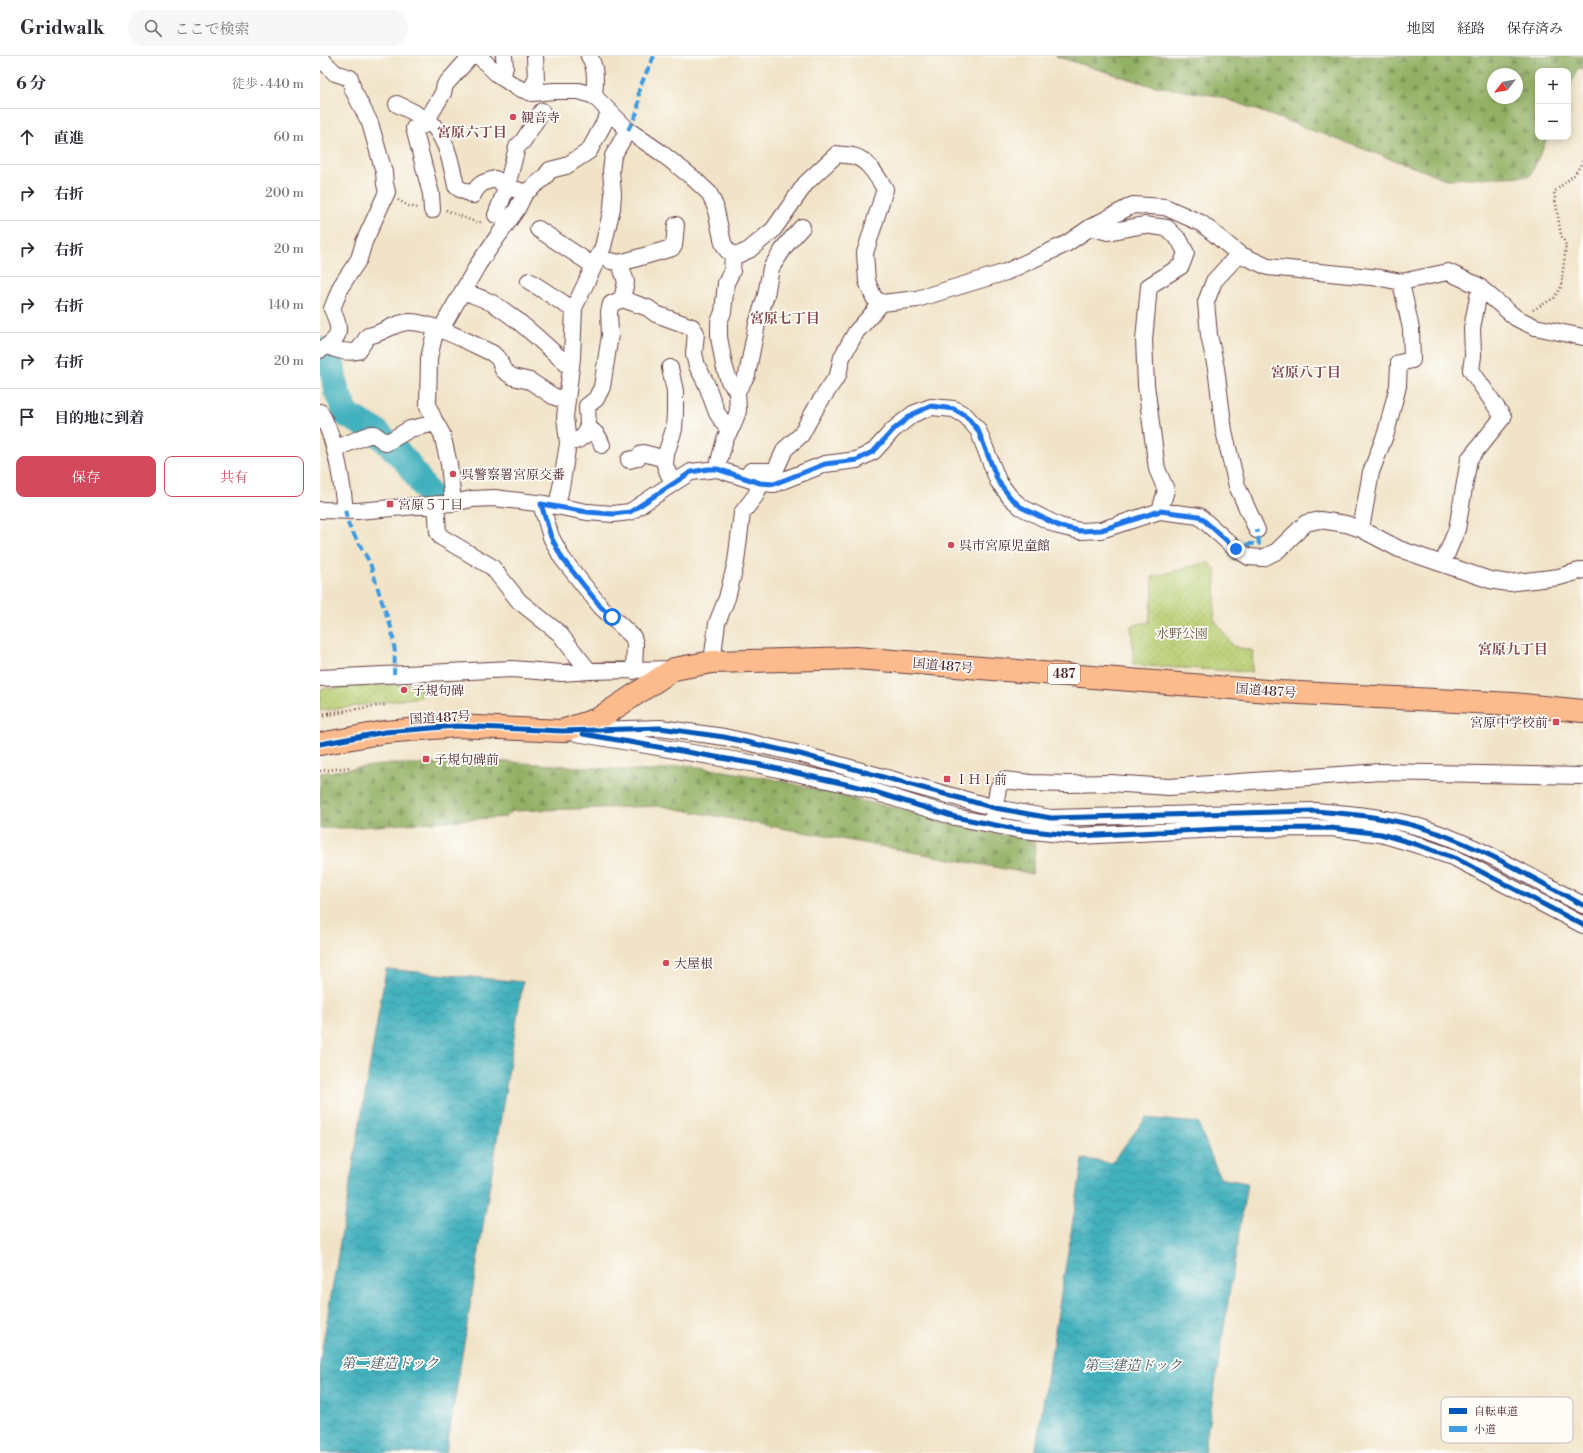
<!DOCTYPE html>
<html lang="ja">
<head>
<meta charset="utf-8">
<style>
	:root { --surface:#fff; --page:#f7f7f7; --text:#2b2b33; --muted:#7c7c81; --line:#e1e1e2; --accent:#d1495b }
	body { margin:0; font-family:"Libre Bodoni","Noto Serif JP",serif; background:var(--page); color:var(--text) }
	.controls { position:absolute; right:12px; top:12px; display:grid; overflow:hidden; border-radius:8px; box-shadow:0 2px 10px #0003 }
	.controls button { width:36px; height:36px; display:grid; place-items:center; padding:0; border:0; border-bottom:1px solid var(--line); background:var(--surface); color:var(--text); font:20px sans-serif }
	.compass { position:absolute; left:1167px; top:12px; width:36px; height:36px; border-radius:50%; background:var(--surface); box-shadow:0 2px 10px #0003; rotate:239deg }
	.stop { position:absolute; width:12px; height:12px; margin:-9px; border:3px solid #1a73e8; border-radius:50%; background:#fff }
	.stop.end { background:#1a73e8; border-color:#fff; box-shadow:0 1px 4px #0008 }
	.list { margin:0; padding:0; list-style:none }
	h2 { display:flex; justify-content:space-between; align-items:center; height:52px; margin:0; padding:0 16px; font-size:17px }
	h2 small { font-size:13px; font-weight:400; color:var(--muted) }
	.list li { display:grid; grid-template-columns:26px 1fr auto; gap:12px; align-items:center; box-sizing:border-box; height:56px; padding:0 16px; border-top:1px solid var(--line) }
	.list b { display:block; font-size:15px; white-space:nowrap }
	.list em { font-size:13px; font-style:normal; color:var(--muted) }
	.actions { display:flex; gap:8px; padding:12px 16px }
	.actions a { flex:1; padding:9px 0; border:1px solid var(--accent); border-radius:8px; text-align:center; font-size:14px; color:var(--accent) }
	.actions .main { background:var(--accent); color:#fff }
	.icon { flex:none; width:22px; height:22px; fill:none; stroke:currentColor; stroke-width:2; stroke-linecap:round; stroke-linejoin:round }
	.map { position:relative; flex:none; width:1263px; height:1397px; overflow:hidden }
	header { display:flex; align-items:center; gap:24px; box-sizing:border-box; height:56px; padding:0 20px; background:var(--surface); border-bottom:1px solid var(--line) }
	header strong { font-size:19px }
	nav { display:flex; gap:22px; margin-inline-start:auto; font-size:14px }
	.search { width:280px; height:36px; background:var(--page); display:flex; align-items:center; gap:10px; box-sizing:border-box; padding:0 14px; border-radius:22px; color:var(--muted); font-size:15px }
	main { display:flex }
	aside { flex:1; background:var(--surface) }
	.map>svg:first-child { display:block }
	.forest { fill:url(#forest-firs); stroke:#6e6848; fill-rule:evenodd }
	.park { fill:url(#park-dots); stroke:#81764e }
	.water { fill:url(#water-waves); stroke:#466874 }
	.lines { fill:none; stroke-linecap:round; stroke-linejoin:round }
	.river { stroke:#43b1be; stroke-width:26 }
	.minor-casing { stroke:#633c42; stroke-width:18 }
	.highway-casing { stroke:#633c42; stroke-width:24 }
	.path { stroke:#633c42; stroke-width:2.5; stroke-dasharray:1 3; stroke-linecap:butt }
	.minor { stroke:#fff; stroke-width:16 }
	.highway { stroke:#fbbb8d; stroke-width:22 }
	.quiet { stroke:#409be1; stroke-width:4; stroke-dasharray:8 4; stroke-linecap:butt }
	.cycleway-casing { stroke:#fdfcf7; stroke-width:8 }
	.cycleway { stroke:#0057b8; stroke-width:5 }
	.route { stroke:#1a73e8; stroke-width:5 }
	.poi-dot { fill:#d1495b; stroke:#fdfcf7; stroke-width:1.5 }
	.labels { text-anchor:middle; stroke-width:3.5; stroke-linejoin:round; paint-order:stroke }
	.shield { fill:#fdfcf7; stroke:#806168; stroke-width:1 }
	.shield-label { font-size:12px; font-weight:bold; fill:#4a1f2b }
	.poi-label { font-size:13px; fill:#4a1f2b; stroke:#fdfcf7; text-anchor:start }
	.park-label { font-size:13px; fill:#6b5340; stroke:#fdfcf7 }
	.street-label { font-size:13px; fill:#4a1f2b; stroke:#fdfcf7 }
	.neighbourhood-label { font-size:14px; font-weight:bold; fill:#844a4f; stroke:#fdfcf7 }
	.water-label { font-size:14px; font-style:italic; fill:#475966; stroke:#fdfcf7 }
	.key { fill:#fdfcf7; stroke:#c7baba; stroke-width:1 }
	.key-label { font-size:11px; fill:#4a1f2b }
</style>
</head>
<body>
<header>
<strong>Gridwalk</strong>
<div class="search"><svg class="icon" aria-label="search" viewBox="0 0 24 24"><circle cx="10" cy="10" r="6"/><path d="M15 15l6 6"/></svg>ここで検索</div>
<nav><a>地図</a><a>経路</a><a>保存済み</a></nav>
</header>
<main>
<aside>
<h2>6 分<small>徒歩 · 440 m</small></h2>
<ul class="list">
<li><svg class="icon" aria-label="ahead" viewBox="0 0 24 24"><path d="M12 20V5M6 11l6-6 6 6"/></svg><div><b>直進</b></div><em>60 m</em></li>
<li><svg class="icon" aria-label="right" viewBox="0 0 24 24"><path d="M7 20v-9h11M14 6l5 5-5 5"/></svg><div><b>右折</b></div><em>200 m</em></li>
<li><svg class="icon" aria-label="right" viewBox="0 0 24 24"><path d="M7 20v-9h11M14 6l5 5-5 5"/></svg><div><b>右折</b></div><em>20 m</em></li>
<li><svg class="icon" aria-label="right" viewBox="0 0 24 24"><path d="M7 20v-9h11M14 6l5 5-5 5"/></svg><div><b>右折</b></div><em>140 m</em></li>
<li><svg class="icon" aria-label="right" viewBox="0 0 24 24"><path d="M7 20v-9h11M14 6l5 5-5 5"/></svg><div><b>右折</b></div><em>20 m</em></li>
<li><svg class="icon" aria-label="arrive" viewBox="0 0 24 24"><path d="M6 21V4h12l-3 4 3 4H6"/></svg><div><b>目的地に到着</b></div></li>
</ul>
<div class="actions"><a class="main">保存</a><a>共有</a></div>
</aside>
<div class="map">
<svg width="1263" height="1397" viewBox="0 0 1263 1397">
	<defs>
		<pattern id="forest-firs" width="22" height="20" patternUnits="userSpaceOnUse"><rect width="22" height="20" fill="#92b064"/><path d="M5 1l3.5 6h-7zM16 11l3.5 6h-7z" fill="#798f53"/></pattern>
		<pattern id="park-dots" width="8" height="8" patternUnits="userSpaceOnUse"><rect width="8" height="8" fill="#b8cd72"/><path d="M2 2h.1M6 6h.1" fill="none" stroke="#a0b063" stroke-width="1.8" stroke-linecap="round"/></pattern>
		<pattern id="water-waves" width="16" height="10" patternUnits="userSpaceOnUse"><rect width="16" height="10" fill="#43b1be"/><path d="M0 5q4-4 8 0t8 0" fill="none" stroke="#3a8f9b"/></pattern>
	</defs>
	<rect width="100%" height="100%" fill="#fdfcf7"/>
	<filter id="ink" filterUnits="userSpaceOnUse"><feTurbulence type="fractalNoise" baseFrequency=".025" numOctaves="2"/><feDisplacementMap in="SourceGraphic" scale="8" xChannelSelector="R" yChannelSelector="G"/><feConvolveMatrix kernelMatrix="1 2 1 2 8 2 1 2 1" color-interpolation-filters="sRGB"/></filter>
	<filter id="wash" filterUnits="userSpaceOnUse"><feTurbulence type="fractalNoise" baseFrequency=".012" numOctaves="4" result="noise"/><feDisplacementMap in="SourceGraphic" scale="16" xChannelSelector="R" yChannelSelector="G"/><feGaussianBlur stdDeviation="0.9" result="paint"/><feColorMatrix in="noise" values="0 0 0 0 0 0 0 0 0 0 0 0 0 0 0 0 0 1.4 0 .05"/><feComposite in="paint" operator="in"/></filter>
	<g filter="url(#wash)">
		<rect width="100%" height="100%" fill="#f1e3c7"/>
		<path class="forest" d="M735,0H1263V13L1258,12L1248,35V15H1218V81H1228L1210,120L1126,123L898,40L829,29ZM1173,18H1197V42H1173Z
			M159,704L306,714L333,715L366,709L453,723L533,743L596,756L670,777L715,784V794L712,818L341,750L193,755L185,761L27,772H0V717L67,708H141Z"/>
		<path class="park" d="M888,506L896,515L894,563L913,590L933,595L932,616L814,609L811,570L829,566L833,536L832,521Z
			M101,627V641L0,655V633Z"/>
		<path class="water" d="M66,913L203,926L126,1397H0V1305Z
			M826,1062L878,1067L900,1122L927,1127L884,1397H715L763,1103L791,1107Z"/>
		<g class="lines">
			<path class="river" d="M0,294L12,309L16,334L27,359L56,375L87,406L110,440"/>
		</g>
	</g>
	<g filter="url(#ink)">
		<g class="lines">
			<g class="minor-casing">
				<path id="minor" d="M159,0L177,18L196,31L212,37L234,35H259L274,40L308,74L340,96L373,122L389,137L395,150L403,187L407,194L413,199L420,198L429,194L453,174L486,127L517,98C522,99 528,99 533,100C549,104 557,121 565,133L545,197L547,225L554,242L562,247L597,243L686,216L746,188L771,171L813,149L845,151L881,167L919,198L948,211L1061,222L1081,226L1128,216L1157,229L1196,262L1215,271L1263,281
					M269,0C277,12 275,27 274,40
					M0,2L15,17L30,22L33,34L50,67L64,116L65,128L67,136L44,186L39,203L21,230L12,253C22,274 21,283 0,294
					M182,22L185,11L184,0
					M209,36L216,24L215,0
					M77,48L95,57L105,65
					M107,62C127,83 130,102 136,130L140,133L153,139C158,128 163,126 175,123L187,130L205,137
					M112,154L111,138L94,72L104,69L123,37L125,29L151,0
					M176,159L187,130L197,91L203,85L222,55
					M771,171L788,176L824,169L847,172L860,185L866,197L861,210L829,230L824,284L826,329L837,413L846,434L840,455
					M218,173L274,210
					M919,198L894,225L886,246L889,279L896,312L904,375L917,430L937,474
					M413,199L412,215L406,227L403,256L399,266V281L404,309L409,325L417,335
					M291,205L300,207L352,192L354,190L356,169
					M209,225L254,254
					M143,235C152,239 163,242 172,247C201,264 226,290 251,312
					M302,243L328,252L336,258L372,271L376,277L374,298L377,310L386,327L397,357L409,375
					M116,272L109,302L108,350L114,364L122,378L129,408L133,447
					M122,274L125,266L159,207L197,153L205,137L224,122L230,114L246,110L269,95L290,56
					M8,290C18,295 27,297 38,295L48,280C62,278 75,266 89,266C110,265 152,288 172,297L179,303L183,314L193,321L210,325L233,340L246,345
					M350,312L355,335V357L354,373L346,398L345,409L348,417L354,426
					M0,356C16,382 22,425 25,454
					M267,371C275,376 279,380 282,389
					M248,387L258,384L265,379L268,369L267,350L276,343L282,331L290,279L289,256L291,248L302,243L306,226L300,207
					M14,393L51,378H54L66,387L90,373L116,367
					M309,404L317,402L323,397L338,401L346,400
					M397,413L405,383L413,369L418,355L417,335L427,319L437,268L446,239L451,212L466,189L482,171
					M426,422L431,415H455L465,393L481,379L497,350L518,319L522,301L536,276L562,247
					M116,448L118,476L121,481L172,511L199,545L239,577L269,615
					M221,448L231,481L242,502L281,551L313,581L315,588L314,615
					M237,450L242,426L248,387L245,361L252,302L254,252L283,191L292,152L293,138L291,115L293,100L308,74
					M0,454L37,455L133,447L152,443L174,442L225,448L267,456L293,458L310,456L352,428L371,416L397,413L440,427L454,428L505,408L537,404L554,395L573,374L593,358L611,351L634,353L646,360L658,374L678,425L690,441L701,451L739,470L760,475L781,474L840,455L879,460L916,493L929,501L943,502L957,495L986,467L1000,464L1026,468L1041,473L1079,493L1170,524L1188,527L1239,521L1263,514
					M1041,473L1051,416L1066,377L1078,330L1079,307L1092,304L1091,273L1081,226
					M1123,507L1137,473L1149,403L1183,361L1151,314L1153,300L1152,272L1160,231
					M392,606L397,567L407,542L416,506L422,457L436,439L440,427
					M0,622L192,613L242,617L269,615L354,613
					M275,674L340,672L404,681L480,698L675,752L731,762L995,755C1034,758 1074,762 1112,775C1165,793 1214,823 1263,849
					M245,675L436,708L539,731L635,761L695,773L758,780L900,773L1011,772L1061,778L1095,788L1135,802L1263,869
					M673,762L678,732L683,724L711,727L747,728L790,727L849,731L1060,716L1263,720"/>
			</g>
			<g class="highway-casing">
				<path id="highway" d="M0,688L65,676L136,670L242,675L278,663L354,613L392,606L536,602L960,636L1193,648L1263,655"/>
			</g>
			<path class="path" d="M78,144L89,150L98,152
				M126,154L155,166H163
				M1213,254L1234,242L1241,231L1246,189L1241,179L1234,136L1255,118L1263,105
				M0,658L65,649
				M0,661L25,656V654
				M0,715L30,711"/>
			<use href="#minor" class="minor"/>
			<use href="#highway" class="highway"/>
			<path class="quiet" d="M308,74L318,55L319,33L334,0
				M25,454L29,470L50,507L62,546L72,574L75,597L74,618
				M916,493L922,488H939L937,474"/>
			<g class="cycleway-casing">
				<path id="cycleway" d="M263,678L436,708L539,731L635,761L695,773L758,780L900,773L1011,772L1061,778L1095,788L1135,802L1263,869
					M0,688L65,676L136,670L242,675L340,672L404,681L480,698L675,752L731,762L995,755C1034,758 1074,762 1112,775C1165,793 1214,823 1263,849"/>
			</g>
			<use href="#cycleway" class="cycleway"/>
		</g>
	</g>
	<g class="lines" filter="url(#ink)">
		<path class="route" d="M292,561L281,551L242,502L231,481L221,448L267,456L293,458L310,456L371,416L388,413H397L440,427L454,428L505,408L537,404L554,395L573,374L593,358L611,350L634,353L646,360L658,374L678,425L690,441L701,451L739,470L760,475L781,474L840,455L879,460L916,493"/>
	</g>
	<g class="poi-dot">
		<circle cx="193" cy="61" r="4"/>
		<circle cx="133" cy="418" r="4"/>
		<rect x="66" y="444" width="8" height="8" rx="2"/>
		<circle cx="631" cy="489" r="4"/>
		<circle cx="84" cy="634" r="4"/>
		<rect x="1232" y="662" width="8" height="8" rx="2"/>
		<rect x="102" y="699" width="8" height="8" rx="2"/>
		<rect x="623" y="719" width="8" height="8" rx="2"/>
		<circle cx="346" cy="907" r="4"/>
	</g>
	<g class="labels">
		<rect class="shield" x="728" y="608" width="32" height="20" rx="3"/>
		<g class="shield-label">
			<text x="744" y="622">487</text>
		</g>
		<g class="poi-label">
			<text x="201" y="66">観音寺</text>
			<text x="141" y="423">呉警察署宮原交番</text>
			<text x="78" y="453">宮原５丁目</text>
			<text x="639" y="494">呉市宮原児童館</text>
			<text x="92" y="639">子規句碑</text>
			<text x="1228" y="671" text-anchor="end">宮原中学校前</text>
			<text x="114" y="708">子規句碑前</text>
			<text x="635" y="728">ＩＨＩ前</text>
			<text x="354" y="912">大屋根</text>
		</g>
		<g class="park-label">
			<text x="862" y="582">水野公園</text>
		</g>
		<g class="street-label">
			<text transform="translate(623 609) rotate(5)" y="5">国道487号</text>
			<text transform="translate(946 634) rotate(4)" y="5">国道487号</text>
			<text transform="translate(120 661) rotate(-3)" y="5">国道487号</text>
		</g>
		<g class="neighbourhood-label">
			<text x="152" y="81">宮原六丁目</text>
			<text x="465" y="267">宮原七丁目</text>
			<text x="986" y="321">宮原八丁目</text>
			<text x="1193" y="598">宮原九丁目</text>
		</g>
		<g class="water-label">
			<text x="70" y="1312">第二建造ドック</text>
			<text x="813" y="1314">第三建造ドック</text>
		</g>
	</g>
	<rect x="1121" y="1341" width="132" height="46" rx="6" class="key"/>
	<rect x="1129" y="1352" width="18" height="6" fill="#0057b8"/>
	<rect x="1129" y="1370" width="18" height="6" fill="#409be1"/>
	<g class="key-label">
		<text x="1154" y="1359">自転車道</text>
		<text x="1154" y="1377">小道</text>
	</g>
</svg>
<div class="controls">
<button>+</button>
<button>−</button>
</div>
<svg class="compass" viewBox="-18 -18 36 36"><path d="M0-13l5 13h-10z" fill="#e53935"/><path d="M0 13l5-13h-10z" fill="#7c7c81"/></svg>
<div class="stop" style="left:292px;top:561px"></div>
<div class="stop end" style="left:916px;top:493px"></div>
</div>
</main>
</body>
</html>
